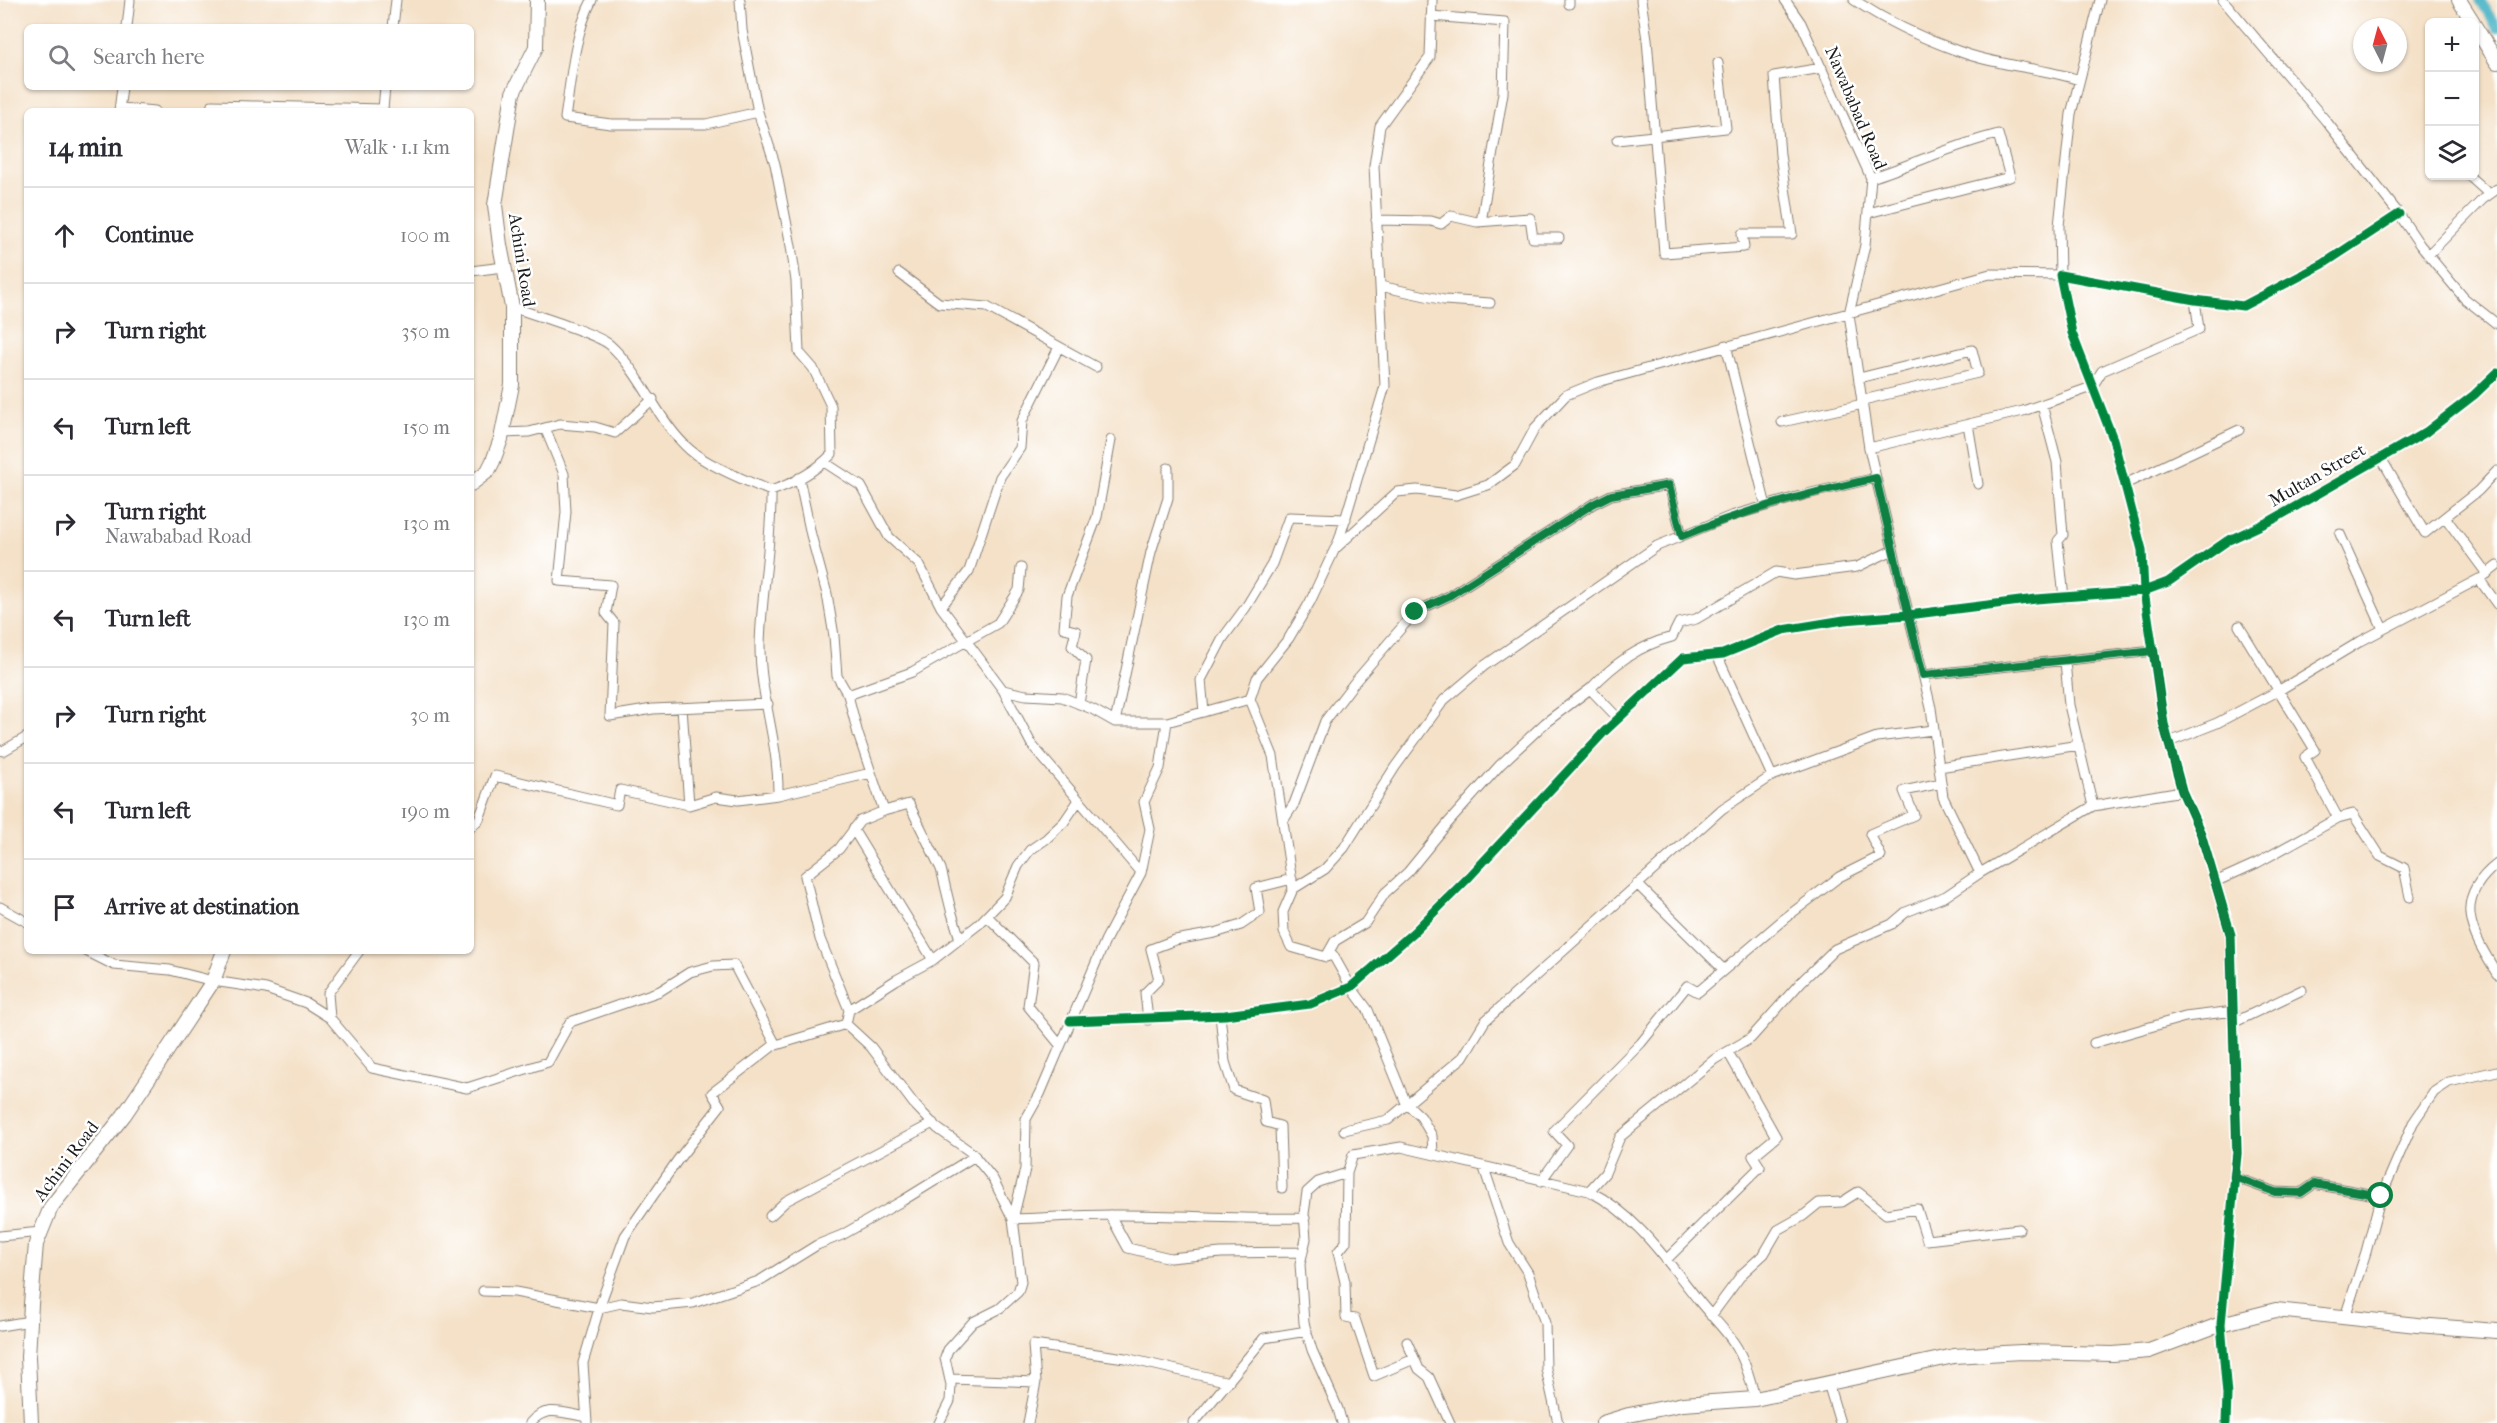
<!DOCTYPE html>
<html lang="en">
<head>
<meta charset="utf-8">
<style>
	:root { --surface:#fff; --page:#f7f7f7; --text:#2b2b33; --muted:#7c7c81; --line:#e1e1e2 }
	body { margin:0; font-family:"IM FELL French Canon",serif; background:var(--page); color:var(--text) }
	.controls { position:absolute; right:18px; top:18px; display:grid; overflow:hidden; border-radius:9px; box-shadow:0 2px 4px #0004 }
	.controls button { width:54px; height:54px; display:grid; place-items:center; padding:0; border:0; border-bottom:2px solid var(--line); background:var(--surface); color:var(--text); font:30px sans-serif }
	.compass { position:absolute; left:2353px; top:18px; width:54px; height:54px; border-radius:50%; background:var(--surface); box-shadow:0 2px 4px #0004; rotate:354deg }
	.stop { position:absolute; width:18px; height:18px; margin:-14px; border:4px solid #0b8043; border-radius:50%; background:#fff }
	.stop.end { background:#0b8043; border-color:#fff; box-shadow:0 2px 6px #0008 }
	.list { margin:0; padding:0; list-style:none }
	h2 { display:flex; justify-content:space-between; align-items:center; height:78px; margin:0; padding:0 24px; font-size:26px }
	h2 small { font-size:20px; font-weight:400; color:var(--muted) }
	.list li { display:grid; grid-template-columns:39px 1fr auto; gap:18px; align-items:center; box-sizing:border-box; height:96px; padding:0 24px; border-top:2px solid var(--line) }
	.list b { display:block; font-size:22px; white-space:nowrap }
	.list p { margin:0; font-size:20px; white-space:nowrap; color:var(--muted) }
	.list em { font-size:20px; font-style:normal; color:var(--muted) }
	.icon { flex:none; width:33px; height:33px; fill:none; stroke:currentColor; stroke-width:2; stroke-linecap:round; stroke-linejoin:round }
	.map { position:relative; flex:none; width:2497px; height:1423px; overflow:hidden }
	.search { position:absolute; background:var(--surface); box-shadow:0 2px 4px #0004; left:24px; top:24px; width:450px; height:66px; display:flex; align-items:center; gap:15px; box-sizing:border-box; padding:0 21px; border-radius:9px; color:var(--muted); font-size:22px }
	.panel { position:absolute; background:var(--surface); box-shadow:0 2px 4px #0004; left:24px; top:108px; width:450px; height:846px; border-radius:9px }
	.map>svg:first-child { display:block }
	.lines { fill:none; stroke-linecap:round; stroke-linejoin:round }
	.canal { stroke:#47b3c5; stroke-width:10 }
	.street-casing { stroke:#887e72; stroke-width:11 }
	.secondary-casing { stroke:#887e72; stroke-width:16 }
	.street { stroke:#fff; stroke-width:9 }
	.secondary { stroke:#fff; stroke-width:14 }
	.cycleway-casing { stroke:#fff; stroke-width:13 }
	.cycleway { stroke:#00873e; stroke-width:9 }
	.route { stroke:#0b8043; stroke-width:8 }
	.labels { text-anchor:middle; stroke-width:5; stroke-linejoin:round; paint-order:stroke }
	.street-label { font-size:18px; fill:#1c1c1c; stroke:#fff }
</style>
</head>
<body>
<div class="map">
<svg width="2497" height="1423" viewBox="0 0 2497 1423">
	<rect width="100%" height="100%" fill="#fff"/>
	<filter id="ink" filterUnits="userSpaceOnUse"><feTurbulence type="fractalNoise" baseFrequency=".0167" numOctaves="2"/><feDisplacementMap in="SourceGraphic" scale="12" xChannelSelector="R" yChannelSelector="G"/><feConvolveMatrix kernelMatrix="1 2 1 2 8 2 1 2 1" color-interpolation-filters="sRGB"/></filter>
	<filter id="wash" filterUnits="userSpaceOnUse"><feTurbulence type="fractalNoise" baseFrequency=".008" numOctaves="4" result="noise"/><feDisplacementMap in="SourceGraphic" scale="24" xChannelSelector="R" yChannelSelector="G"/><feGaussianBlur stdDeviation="1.35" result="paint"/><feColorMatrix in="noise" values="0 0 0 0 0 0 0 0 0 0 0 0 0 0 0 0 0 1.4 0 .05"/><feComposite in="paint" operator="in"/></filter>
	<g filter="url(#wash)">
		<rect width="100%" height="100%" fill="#f4e1c8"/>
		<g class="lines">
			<path class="canal" d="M2480,0L2497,28"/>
		</g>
	</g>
	<g filter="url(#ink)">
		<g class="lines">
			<g class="street-casing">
				<path id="street" d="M592,0C574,35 571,79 565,118L611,124H706L758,112
					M1569,0V4
					M1641,0L1647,39L1664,253L1744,247L1742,234H1792L1780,155L1774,76L1822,68
					M1854,0C1886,21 1921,38 1958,51C1997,66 2040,67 2079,80
					M2223,0L2326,121L2399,214L2420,245L2464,298L2497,324
					M1431,16L1505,22L1503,93L1481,222
					M127,27L130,0
					M393,27L396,0
					M120,108L155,111
					M383,109L385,87
					M119,111L122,87
					M210,111L212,105L383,109V111
					M1617,140L1726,128L1718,63
					M2469,176L2489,194
					M1868,213L2010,177L1998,134C1954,145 1914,164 1871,178
					M1376,220L1431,221L1441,224L1451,216L1477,222L1530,218L1533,238H1559
					M2428,255L2483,199L2497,189
					M471,271L504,267
					M899,273L939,303L987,307L1096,367
					M1380,286L1444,300L1490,303
					M512,307C532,314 598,334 610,345C643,375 657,421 690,450C706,464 751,483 771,491C794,483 815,472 832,454L831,406L813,368L799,352L796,281L791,246L775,164L758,112L742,30L740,0
					M1726,345L1766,506
					M1859,378L1972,350L1978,373L1863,400
					M2042,405L2057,462L2063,535L2058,541L2064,598
					M1782,422L1863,404
					M1968,424L1978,484
					M545,428L564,474L566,512L559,581L611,585L606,613L614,623L610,716L653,709L768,704
					M502,433L529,432L560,424L595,427L615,433L653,399
					M1869,448L2023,411L2092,387L2102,371L2199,329L2195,300
					M2381,458L2425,533L2445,517
					M824,462L861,486L889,537L919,564L941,607L1003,690L1026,695L1062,697L1092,709L1115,722H1167L1250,699
					M799,478L811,535L827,594L834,636L837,676L848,695L858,734L884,811L860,821L839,849L805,876L820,939L849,1010L846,1024L871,1047L914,1104L937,1128L972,1153L993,1179L1013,1219L1021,1282L1018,1292L999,1309L973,1322L948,1350L945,1358L951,1385L950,1401L939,1423
					M1876,478L1931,708L1943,797L1980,873
					M2125,484L2239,430
					M771,491C772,543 761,595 760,646C760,698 779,742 778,795
					M2340,534L2383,629
					M1335,549L1397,492L1417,490L1456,495L1488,485L1515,465L1535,428L1566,395L1598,382L1990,274L2060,275L2059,226L2071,114L2100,0
					M2487,574L2445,517L2478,491L2497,471
					M2484,576L2497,566
					M941,607L969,571L1000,477L1020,448L1022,421L1059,347
					M2239,626L2315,750L2305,757L2338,818
					M1717,655L1772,776
					M2065,661L2069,705L2093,806
					M1923,675L2154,651
					M1590,689C1614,664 1638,646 1672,637L1679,623L1696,619L1776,572L1794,575L1857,567L1893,550
					M1003,690L1032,745L1141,873
					M848,695L912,672L998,623L1019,590L1021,568
					M1079,704L1086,660L1072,646L1076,631L1064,628L1067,596L1097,517L1111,440
					M682,708L689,805
					M1204,712L1201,680L1223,638L1246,607L1272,564L1289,517L1346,519
					M1115,722L1151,552L1168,498V468
					M1167,722L1160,768L1144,802L1150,829L1141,873L1106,939L1040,1094L1026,1119L1025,1169L1013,1219C1046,1218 1078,1215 1110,1215C1175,1214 1240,1220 1305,1218
					M2169,742L2217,723L2278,691L2361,641L2479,579L2497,604
					M0,750L3,751L27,737
					M1939,767L2079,745
					M884,811L909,804L941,869L951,910L960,939
					M1283,821L1294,804L1325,721L1354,683L1415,612L1449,596L1593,504L1611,495L1669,485L1682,536
					M471,827L479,819L495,776L617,805L620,790L689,805L716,797L738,800L778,795L871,773
					M853,829L933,960
					M2497,864C2451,900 2472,933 2497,974
					M2215,882L2257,863L2338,818L2353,814L2380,856L2404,868L2410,897
					M1637,884L1724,970
					M1293,889L1273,756L1250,699L1257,678L1289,638L1310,602L1339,540L1385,386L1374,166L1380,126L1430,57L1432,0
					M0,907L27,922
					M987,916L1034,963L1028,1006L1060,1045
					M86,951L114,965L170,970L213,981L266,989L306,1003L330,1018L372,1068L467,1088L548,1062L570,1022L660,991L690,972L713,966L734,965L776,1045
					M1326,957L1335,941L1365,923L1385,893L1408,872L1448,823L1500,765L1545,723L1590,689L1618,718
					M849,1010L896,980L933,960L979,924L1005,897L1018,866L1030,850L1046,839L1064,822L1079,800
					M1220,1015L1225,1062L1234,1090L1263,1100L1266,1122L1280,1126L1282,1188
					M330,1018L328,993L359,951
					M1148,1020L1145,993L1159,979L1151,949L1175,940L1215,933L1241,925L1260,912L1256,888L1292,879
					M1070,1021L1225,1015L1310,1004L1351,987L1414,932L1470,876L1604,732L1683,658L1723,654L1783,630L1844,620L1908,615L2036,599L2144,591L2168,582L2227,541L2272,520L2426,432L2474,395L2497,373
					M2235,1022L2302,990
					M2094,1043L2185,1017L2234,1011
					M1344,1130L1388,1120L1463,1057L1485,1021L1722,809L1772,776L1877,737L1933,730
					M1433,1153L1432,1136L1421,1117L1406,1103L1368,1010L1351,987L1333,955L1326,957L1291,947L1284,932L1283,912L1293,889L1325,869L1344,848L1395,767L1444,700L1484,666L1657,546L1731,516L1807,494L1876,478L1869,448L1849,314L1865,245L1871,178L1801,23L1785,0
					M1484,1168L1509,1243L1528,1273L1545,1323L1546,1369L1558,1423
					M1347,1173L1346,1242L1338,1252L1345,1282L1346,1317L1355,1319L1374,1376L1414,1359
					M2234,1177L2275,1192L2301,1193L2314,1184L2381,1196
					M1541,1181L1567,1145L1554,1131L1641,1043L1687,986L1698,992L1784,919L1839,877L1881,856L1870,834L1914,815L1904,791L1941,783
					M1589,1191L1605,1173L1620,1137L1715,1059L1751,1038L1801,982L1835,949L1892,924L1906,912L1946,896L1980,873L2093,806L2182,791
					M1110,1215L1128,1248L1170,1258L1221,1253L1303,1252
					M770,1216L786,1201L933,1123
					M0,1236L41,1232
					M1666,1260L1760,1167L1753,1156L1776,1137L1728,1052
					M483,1291L515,1292L599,1308L621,1303L653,1307L693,1303L759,1281L817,1245L842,1235L902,1201L975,1156
					M1711,1316L1742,1274L1764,1254L1778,1230L1803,1216L1819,1203L1842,1202L1858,1192L1886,1214L1917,1209L1927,1240L2019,1229
					M2345,1317L2366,1252L2380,1199L2413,1123L2434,1092L2449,1082L2497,1071
					M0,1326L30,1321
					M1407,1342L1419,1369L1429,1377L1450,1423
					M950,1379L1036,1382L1033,1345L1125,1358L1229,1382
					M1828,1383L1840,1423
					M530,1423C546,1404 563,1413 586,1417
					M587,1423L583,1363L601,1302L625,1236L677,1161L720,1106L712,1093L773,1046L846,1024
					M1028,1423L1036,1382
					M1194,1423L1264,1338L1307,1331
					M1342,1423L1338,1409L1312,1350L1304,1323L1300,1264L1306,1239L1304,1214L1307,1192L1318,1182L1347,1173L1353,1155L1401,1147L1589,1191C1637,1215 1666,1260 1699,1301C1710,1315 1724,1328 1734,1343C1745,1359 1751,1381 1755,1399
					M2226,1423L2227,1395L2221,1324L2237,1153L2231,935L2201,834L2182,791L2164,724L2144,591L2142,550L2113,439L2072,333L2060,275L2195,300L2243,306L2323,264L2399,214"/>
			</g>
			<g class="secondary-casing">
				<path id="secondary" d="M2459,0L2473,22
					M2474,25L2497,62
					M471,484L488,471L493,461L501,439L512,385V307L500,245L495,205L513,93L536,47L537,0
					M31,1423L28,1357L31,1304L36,1244L51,1207L124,1115L153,1072L213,981L224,951
					M1603,1423L1629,1415L1683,1404L1755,1399L1954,1356L2021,1352L2113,1354L2149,1351L2221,1324L2276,1310L2417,1325L2497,1331"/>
			</g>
			<use href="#street" class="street"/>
			<use href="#secondary" class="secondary"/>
			<g class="cycleway-casing">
				<path id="cycleway" d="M1070,1021L1225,1015L1310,1004L1351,987L1414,932L1470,876L1604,732L1683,658L1723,654L1783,630L1844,620L1908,615L2036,599L2144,591L2168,582L2227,541L2272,520L2426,432L2474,395L2497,373
					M2226,1423L2227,1395L2221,1324L2237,1153L2231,935L2201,834L2182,791L2164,724L2144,591L2142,550L2113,439L2072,333L2060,275L2195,300L2243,306L2323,264L2399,214"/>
			</g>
			<use href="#cycleway" class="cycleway"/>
		</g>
	</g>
	<g class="lines" filter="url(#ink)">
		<path class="route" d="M1415,612L1449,596L1593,504L1611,495L1669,485L1682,536C1745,510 1810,493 1876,478L1923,675L2154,651L2163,724L2182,791L2201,834L2230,935L2237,1153L2234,1177L2275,1192L2301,1193L2314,1184L2381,1196"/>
	</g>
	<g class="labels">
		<g class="street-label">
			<text transform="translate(1856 108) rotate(67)" y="6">Nawababad Road</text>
			<text transform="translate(522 260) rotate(81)" y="6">Achini Road</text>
			<text transform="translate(2317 475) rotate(-30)" y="6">Multan Street</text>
			<text transform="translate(66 1161) rotate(-53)" y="6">Achini Road</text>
		</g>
	</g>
</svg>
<div class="controls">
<button>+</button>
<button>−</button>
<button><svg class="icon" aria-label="layers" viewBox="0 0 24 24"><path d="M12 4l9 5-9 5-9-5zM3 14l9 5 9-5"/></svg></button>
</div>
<svg class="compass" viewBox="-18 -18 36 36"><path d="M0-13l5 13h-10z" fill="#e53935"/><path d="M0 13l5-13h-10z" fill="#7c7c81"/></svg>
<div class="stop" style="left:2381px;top:1196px"></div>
<div class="stop end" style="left:1415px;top:612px"></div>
<div class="search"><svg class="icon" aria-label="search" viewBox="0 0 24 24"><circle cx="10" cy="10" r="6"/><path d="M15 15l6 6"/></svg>Search here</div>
<section class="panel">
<h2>14 min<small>Walk · 1.1 km</small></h2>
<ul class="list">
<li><svg class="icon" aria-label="ahead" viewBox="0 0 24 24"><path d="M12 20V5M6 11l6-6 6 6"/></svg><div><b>Continue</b></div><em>100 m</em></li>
<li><svg class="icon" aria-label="right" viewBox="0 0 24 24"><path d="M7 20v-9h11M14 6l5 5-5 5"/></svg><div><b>Turn right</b></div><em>350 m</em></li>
<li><svg class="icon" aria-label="left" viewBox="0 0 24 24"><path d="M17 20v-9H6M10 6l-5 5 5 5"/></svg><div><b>Turn left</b></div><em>150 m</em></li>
<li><svg class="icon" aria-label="right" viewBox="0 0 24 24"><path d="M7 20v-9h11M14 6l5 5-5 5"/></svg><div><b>Turn right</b><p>Nawababad Road</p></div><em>130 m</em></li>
<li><svg class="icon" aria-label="left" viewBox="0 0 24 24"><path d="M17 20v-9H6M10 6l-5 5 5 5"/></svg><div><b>Turn left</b></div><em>130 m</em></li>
<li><svg class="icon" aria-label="right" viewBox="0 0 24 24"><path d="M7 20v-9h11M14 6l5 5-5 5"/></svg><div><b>Turn right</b></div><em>30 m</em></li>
<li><svg class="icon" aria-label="left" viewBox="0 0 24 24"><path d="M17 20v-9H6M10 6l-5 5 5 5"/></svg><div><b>Turn left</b></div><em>190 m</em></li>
<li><svg class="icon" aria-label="arrive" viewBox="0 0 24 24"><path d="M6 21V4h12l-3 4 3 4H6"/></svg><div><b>Arrive at destination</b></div></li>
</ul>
</section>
</div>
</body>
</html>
